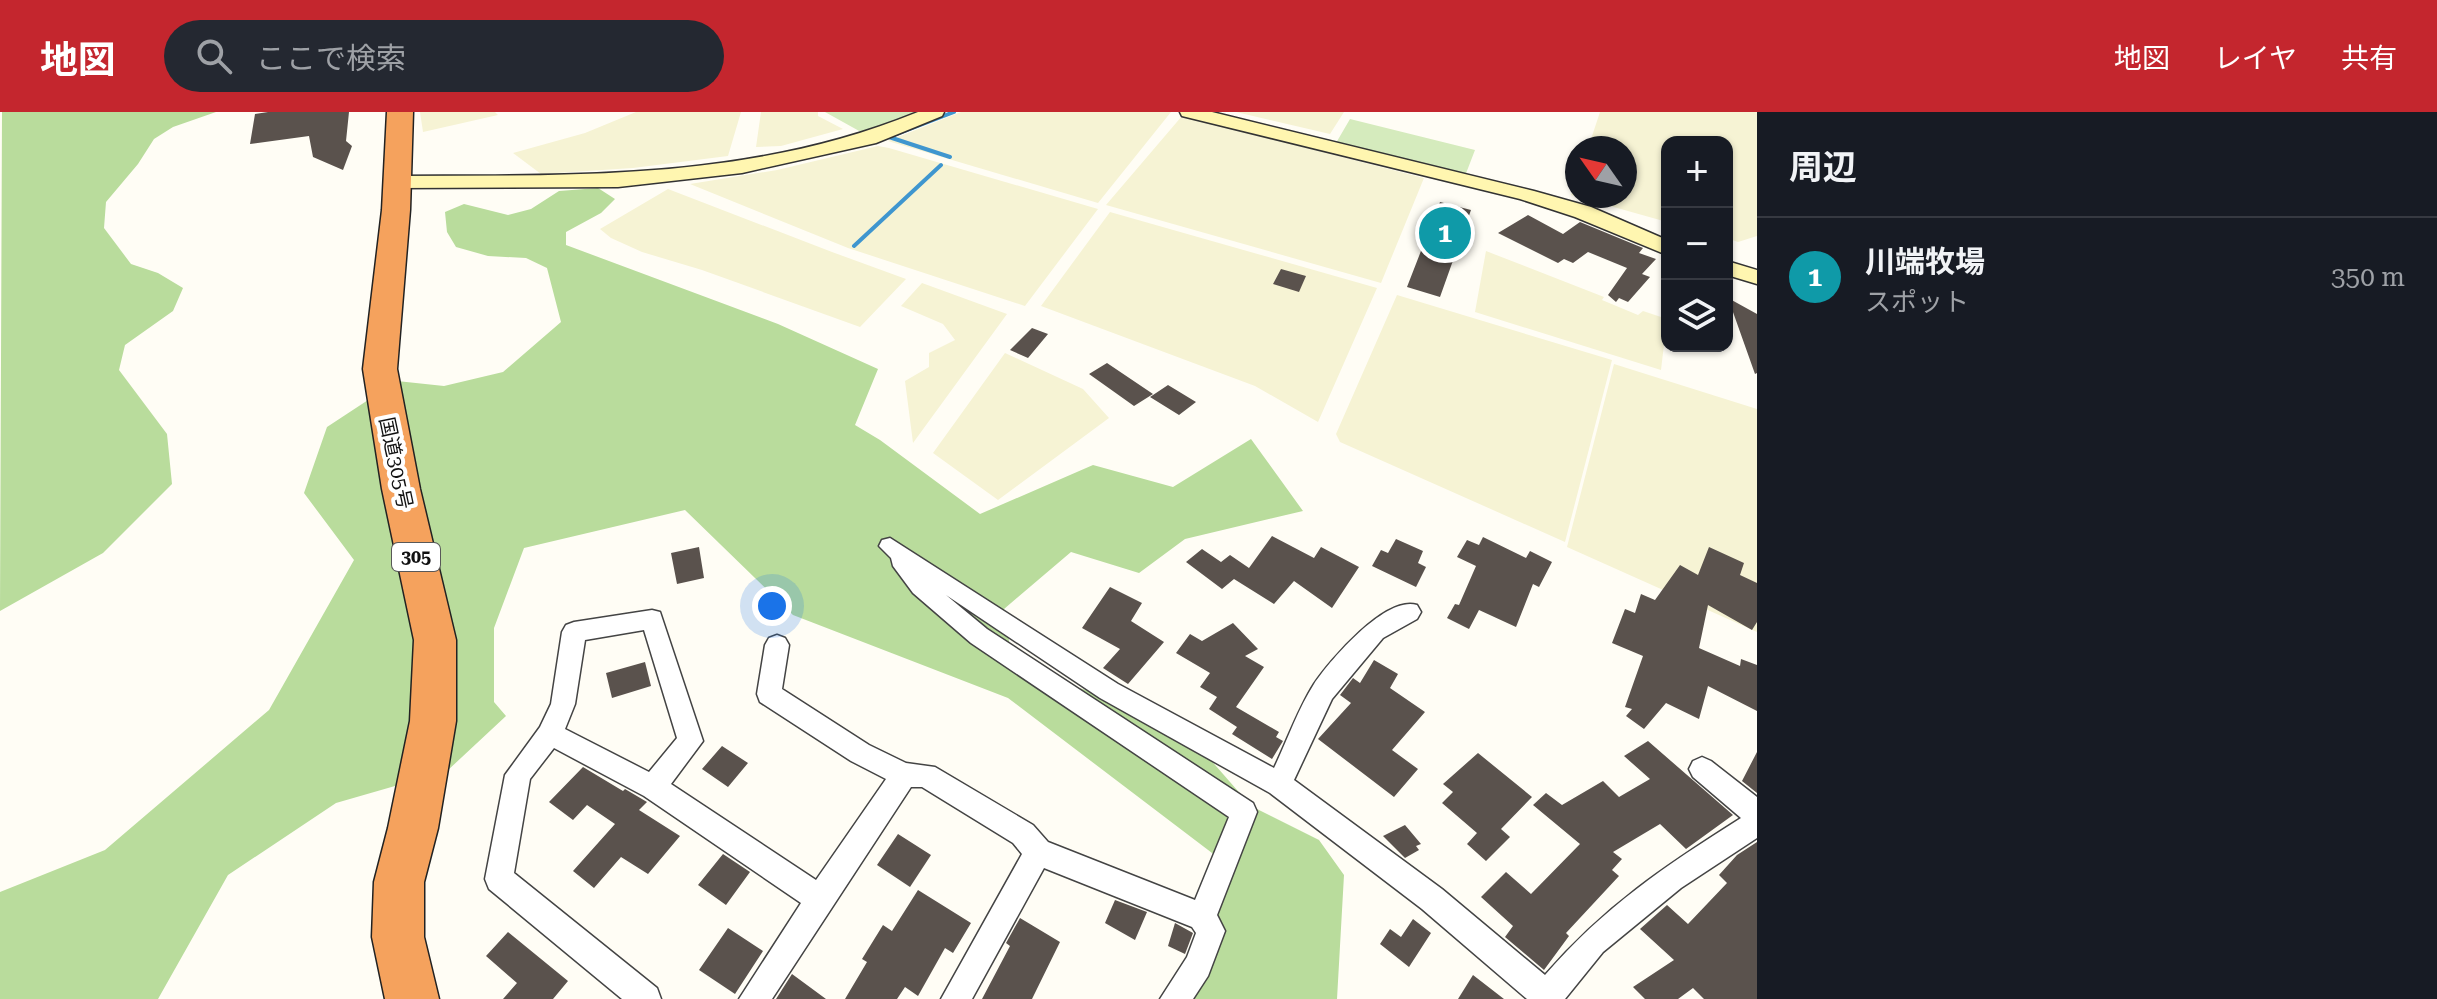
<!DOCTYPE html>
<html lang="ja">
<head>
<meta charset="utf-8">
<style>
	:root { --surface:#171b24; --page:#242831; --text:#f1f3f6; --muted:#9ea1a6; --line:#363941; --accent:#c4262e }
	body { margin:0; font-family:"Roboto Serif","Noto Sans JP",serif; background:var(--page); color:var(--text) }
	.controls { position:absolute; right:24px; top:24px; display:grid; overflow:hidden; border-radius:16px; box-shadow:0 2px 6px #0004 }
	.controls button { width:72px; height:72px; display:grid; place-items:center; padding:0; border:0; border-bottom:2px solid var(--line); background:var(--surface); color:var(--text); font:40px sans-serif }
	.compass { position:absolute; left:1565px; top:24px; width:72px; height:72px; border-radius:50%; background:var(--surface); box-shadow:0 2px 6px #0004; rotate:304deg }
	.you { position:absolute; left:772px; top:494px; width:28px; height:28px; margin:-20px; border:6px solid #fff; border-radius:50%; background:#1a73e8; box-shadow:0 0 0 12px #1a73e833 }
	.badge { display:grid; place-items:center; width:52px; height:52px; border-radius:50%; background:var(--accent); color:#fff; font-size:26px; font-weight:700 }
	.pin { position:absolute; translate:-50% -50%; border:4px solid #fff; box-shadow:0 2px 8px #0006 }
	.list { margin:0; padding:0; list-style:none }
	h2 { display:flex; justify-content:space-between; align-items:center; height:104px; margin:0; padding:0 32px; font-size:34px }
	h2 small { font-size:26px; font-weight:400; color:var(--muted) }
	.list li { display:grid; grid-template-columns:52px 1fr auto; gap:24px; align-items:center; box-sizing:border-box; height:120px; padding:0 32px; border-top:2px solid var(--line) }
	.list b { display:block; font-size:30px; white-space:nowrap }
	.list p { margin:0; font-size:26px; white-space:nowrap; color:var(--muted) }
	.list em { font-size:26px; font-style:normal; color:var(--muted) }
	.icon { flex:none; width:44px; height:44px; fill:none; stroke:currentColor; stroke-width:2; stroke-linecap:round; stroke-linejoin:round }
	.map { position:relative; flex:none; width:1757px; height:887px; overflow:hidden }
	header { display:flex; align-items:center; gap:48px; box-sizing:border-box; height:112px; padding:0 40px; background:var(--accent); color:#fff }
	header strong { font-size:38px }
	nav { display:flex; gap:44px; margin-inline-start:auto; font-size:28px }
	.search { width:560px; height:72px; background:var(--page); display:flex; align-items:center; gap:20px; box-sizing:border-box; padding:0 28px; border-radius:44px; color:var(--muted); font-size:30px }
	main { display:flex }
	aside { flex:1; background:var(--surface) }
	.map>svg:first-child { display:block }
	.farmland { fill:#f6f3d4 }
	.green { fill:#d5ebbd }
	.forest { fill:#b9dc9c }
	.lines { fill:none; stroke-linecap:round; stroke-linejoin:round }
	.stream { stroke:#3f96cf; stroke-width:4 }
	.building { fill:#5a524d }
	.street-casing { stroke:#444; stroke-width:3 }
	.secondary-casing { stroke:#333; stroke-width:3 }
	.highway-casing { stroke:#222; stroke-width:3 }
	.street { fill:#fff; fill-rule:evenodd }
	.secondary { fill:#fff6b0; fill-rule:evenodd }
	.highway { fill:#f5a25d; fill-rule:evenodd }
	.labels { text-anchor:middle; stroke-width:8; stroke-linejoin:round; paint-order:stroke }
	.shield { fill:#fff; stroke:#585858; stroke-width:2 }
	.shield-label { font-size:18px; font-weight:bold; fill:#111 }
	.street-label { font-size:20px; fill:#111; stroke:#fff }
</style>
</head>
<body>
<header>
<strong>地図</strong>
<div class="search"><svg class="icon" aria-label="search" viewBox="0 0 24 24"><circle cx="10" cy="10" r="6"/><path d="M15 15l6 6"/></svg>ここで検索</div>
<nav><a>地図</a><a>レイヤ</a><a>共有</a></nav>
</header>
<main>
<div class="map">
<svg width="1757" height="887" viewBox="0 0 1757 887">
	<rect width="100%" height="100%" fill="#fffdf5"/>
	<path class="farmland" d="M420,0H495L498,3L423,20Z
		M636,0H741L728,44L633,56L541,62L513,41L585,21Z
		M761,0H818V4L843,17L781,34L756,35Z
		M961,0H1171L1098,91L888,29Z
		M1236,0H1344L1330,22Z
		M1600,0H1757V124L1738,130L1727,126V30H1667V110L1571,83L1577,67V84H1625V36H1588Z
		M1182,4L1424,66L1381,171L1106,93Z
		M878,34L889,36L1098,97L1025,194L848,136L690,72L777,58Z
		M668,77L832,140L906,167L860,215L702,158L642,140L611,126L600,117Z
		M1110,100L1377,176L1318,310L1255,274L1041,194Z
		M1486,139L1604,185L1602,188L1638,203L1643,199L1667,207L1661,258L1475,200Z
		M922,171L1007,202L913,331L905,269L929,255V241L955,228L943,212L901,194Z
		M1397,183L1612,248L1565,430L1340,330L1336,322Z
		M1005,241L1083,277L1109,306L998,388L933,341Z
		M1614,252L1757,297V520L1567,435Z"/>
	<path class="green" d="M825,0H919L861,20Z
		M1350,7L1475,38L1465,64L1336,31Z"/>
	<path class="forest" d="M2,0H216L173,15L154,27L138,52L106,90L104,116L131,152L158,161L183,176L173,199L125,233L119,258L167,322L172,372L103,441L0,499Z
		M598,76L615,87L601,101L566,120V133L778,212L878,257L855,313L880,328L980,402L1093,353L1173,375L1251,327L1303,399L1185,427L1139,461L1071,440L1004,497L1010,535L1065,571L1149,600L1202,638L1251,694L1319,728L1344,763L1337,887H1179L1216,744L1008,586L793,503L685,398L524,436L494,516V590L506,604L447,659L336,691L228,763L158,887H0V780L105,738L269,598L354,448L304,381L327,315L397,269L444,274L503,260L561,210L547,156L526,146L488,144L456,135L447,120L445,100L464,92L508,103L531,97L559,79Z"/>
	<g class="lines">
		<path class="stream" d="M950,45L889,25L954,0
			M854,134L941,53"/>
	</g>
	<path class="building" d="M268,0H349L346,29L352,34L343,58L313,45L309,24L250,32L255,2Z
		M1440,90L1471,98L1440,185L1407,175Z
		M1528,103L1563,122L1580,110L1643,136L1639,141L1656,147L1642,162L1650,165L1628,190L1619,186L1616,190L1608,183L1627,156L1588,140L1573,151L1564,147L1558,151L1498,121Z
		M1281,157L1306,164L1299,180L1273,172Z
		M1728,186L1757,202V261L1755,262Z
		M1032,216L1048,222L1028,246L1010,238Z
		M1107,251L1153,282L1134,294L1089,262Z
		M1168,273L1196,290L1179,303L1150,285Z
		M1272,424L1314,446L1321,435L1359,455L1332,496L1294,469L1274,492L1234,467L1222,477L1186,450L1202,437L1221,450L1230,443L1249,456Z
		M1483,425L1526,446L1530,439L1552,450L1539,475L1533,472L1516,515L1479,498L1469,517L1447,506L1455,492L1459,493L1476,454L1457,445L1467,428L1479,433Z
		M1396,427L1423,439L1418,451L1426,455L1416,475L1372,454L1381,438L1388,441Z
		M699,435L704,466L677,472L671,441Z
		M1709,435L1744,451L1740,463L1757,471V510L1752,518L1708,493L1699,536L1740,554L1741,547L1757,553V599L1708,574L1699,607L1666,591L1644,617L1626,604L1632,597L1625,595L1643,544L1612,531L1625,497L1635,501L1641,482L1655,488L1680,453L1698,463Z
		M1110,475L1142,491L1131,509L1164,530L1128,572L1103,556L1120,537L1082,516Z
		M1233,511L1258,537L1245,544L1264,555L1236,595L1279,620L1276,625L1283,629L1272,647L1232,622L1237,615L1209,597L1217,585L1200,575L1210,561L1176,541L1190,522L1202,529Z
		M1374,548L1398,562L1390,576L1425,600L1392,638L1418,657L1394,685L1318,627L1351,591L1340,583L1353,566L1360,571Z
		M645,550L651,574L612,586L606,561Z
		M1648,629L1733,703L1686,737L1660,712L1613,740L1622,747L1612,758L1619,764L1566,821L1569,824L1544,858L1505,825L1513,814L1481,785L1506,760L1531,782L1580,732L1533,693L1546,681L1562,693L1603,669L1619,685L1650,667L1624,644Z
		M722,634L748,651L728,675L702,657Z
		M1757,640V681L1742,669Z
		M1478,641L1532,685L1501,717L1510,725L1486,749L1467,732L1477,721L1442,691L1453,680L1443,672Z
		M583,655L623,679L625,677L647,690L639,698L680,724L648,762L621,745L594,776L573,759L615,712L587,693L573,708L549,690Z
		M1405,713L1421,732L1416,734L1419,738L1405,746L1383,724Z
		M898,722L931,743L910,775L877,753Z
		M1757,730V887H1704L1693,876L1678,887H1645L1633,875L1674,848L1640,817L1667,793L1688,812L1727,771L1719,763L1737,743Z
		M723,742L750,760L726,793L698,773Z
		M918,778L971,811L953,841L945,836L918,884L905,875L897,887H845L867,850L862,847L883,813L892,819Z
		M1115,788L1147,800L1135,828L1105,811Z
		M1020,806L1060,830L1032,887H982L1010,834L1006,831Z
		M1413,807L1431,821L1409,855L1380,832L1390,817L1401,825Z
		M1175,811L1193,821L1185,842L1168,834Z
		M728,816L763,839L735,882L699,858Z
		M508,820L568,869L553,887H503L517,871L486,844Z
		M792,862L826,887H776Z
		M1473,863L1504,887H1458Z"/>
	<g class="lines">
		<g class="street-casing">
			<path id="street" d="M890,426L1118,572L1274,656C1287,629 1298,597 1314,572C1330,548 1386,483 1417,493L1421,500L1417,507L1383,526L1332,587L1294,668L1442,777L1545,863C1605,794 1665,754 1741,706L1693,665L1689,657L1693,649L1702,645L1711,649L1757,685V726L1681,776L1603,840L1565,887H1527L1422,797L1270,681L1100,586L946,483L987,517L1253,691L1257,700L1217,803L1225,819L1208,864L1193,887H1160L1187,845L1196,821L1192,815L1044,756L972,887H941L1022,742L1013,731L922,675H911L772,887H739L801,791L644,684L554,636L530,667L514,761L657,876L661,887H622L489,777L485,767L505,663L540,615L551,592L562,520L566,513L574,510L652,498L660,500L703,629L671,672L816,768L886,667L851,649L760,590L757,582L765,533L769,526L777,523L785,526L789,533L782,577L869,633L906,651L935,655L1033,713L1048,730L1195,788L1229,705L971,531L913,481L893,454L891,446L879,434L882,428ZM644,518L677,626L649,660L565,617L575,592L585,528Z"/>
		</g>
		<g class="secondary-casing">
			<path id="secondary" d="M918,0H944L942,4L876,31L742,61L618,75L398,76L388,70L398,64C577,63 749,69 918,0Z
				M1180,0H1212L1534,79L1591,95L1667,128V143L1575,105L1520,87L1182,4Z
				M1727,149L1757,158V172L1727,163Z"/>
		</g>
		<g class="highway-casing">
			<path id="highway" d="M387,0H413L410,98L397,257L420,377L456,528V609L438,716L424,770V825L439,887H385L372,825L374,770L388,716L410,609L414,528L382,377L363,257L382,98Z"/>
		</g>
		<use href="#street" class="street"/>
		<use href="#secondary" class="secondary"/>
		<use href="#highway" class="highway"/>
	</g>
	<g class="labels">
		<rect class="shield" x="392" y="431" width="48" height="28" rx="6"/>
		<g class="shield-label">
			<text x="416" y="451">305</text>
		</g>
		<g class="street-label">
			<text transform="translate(396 351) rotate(78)" y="7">国道305号</text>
		</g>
	</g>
</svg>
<div class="controls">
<button>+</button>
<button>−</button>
<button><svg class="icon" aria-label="layers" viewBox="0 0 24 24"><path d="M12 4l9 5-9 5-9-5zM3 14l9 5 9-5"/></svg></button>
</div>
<svg class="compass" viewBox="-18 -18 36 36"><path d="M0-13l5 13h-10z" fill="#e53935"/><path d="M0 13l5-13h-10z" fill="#9ea1a6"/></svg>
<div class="you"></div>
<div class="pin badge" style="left:1445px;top:121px;background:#0f9aa8">1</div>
</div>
<aside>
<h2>周辺<small></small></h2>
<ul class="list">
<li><span class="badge" style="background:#0f9aa8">1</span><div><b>川端牧場</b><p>スポット</p></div><em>350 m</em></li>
</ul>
</aside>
</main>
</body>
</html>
